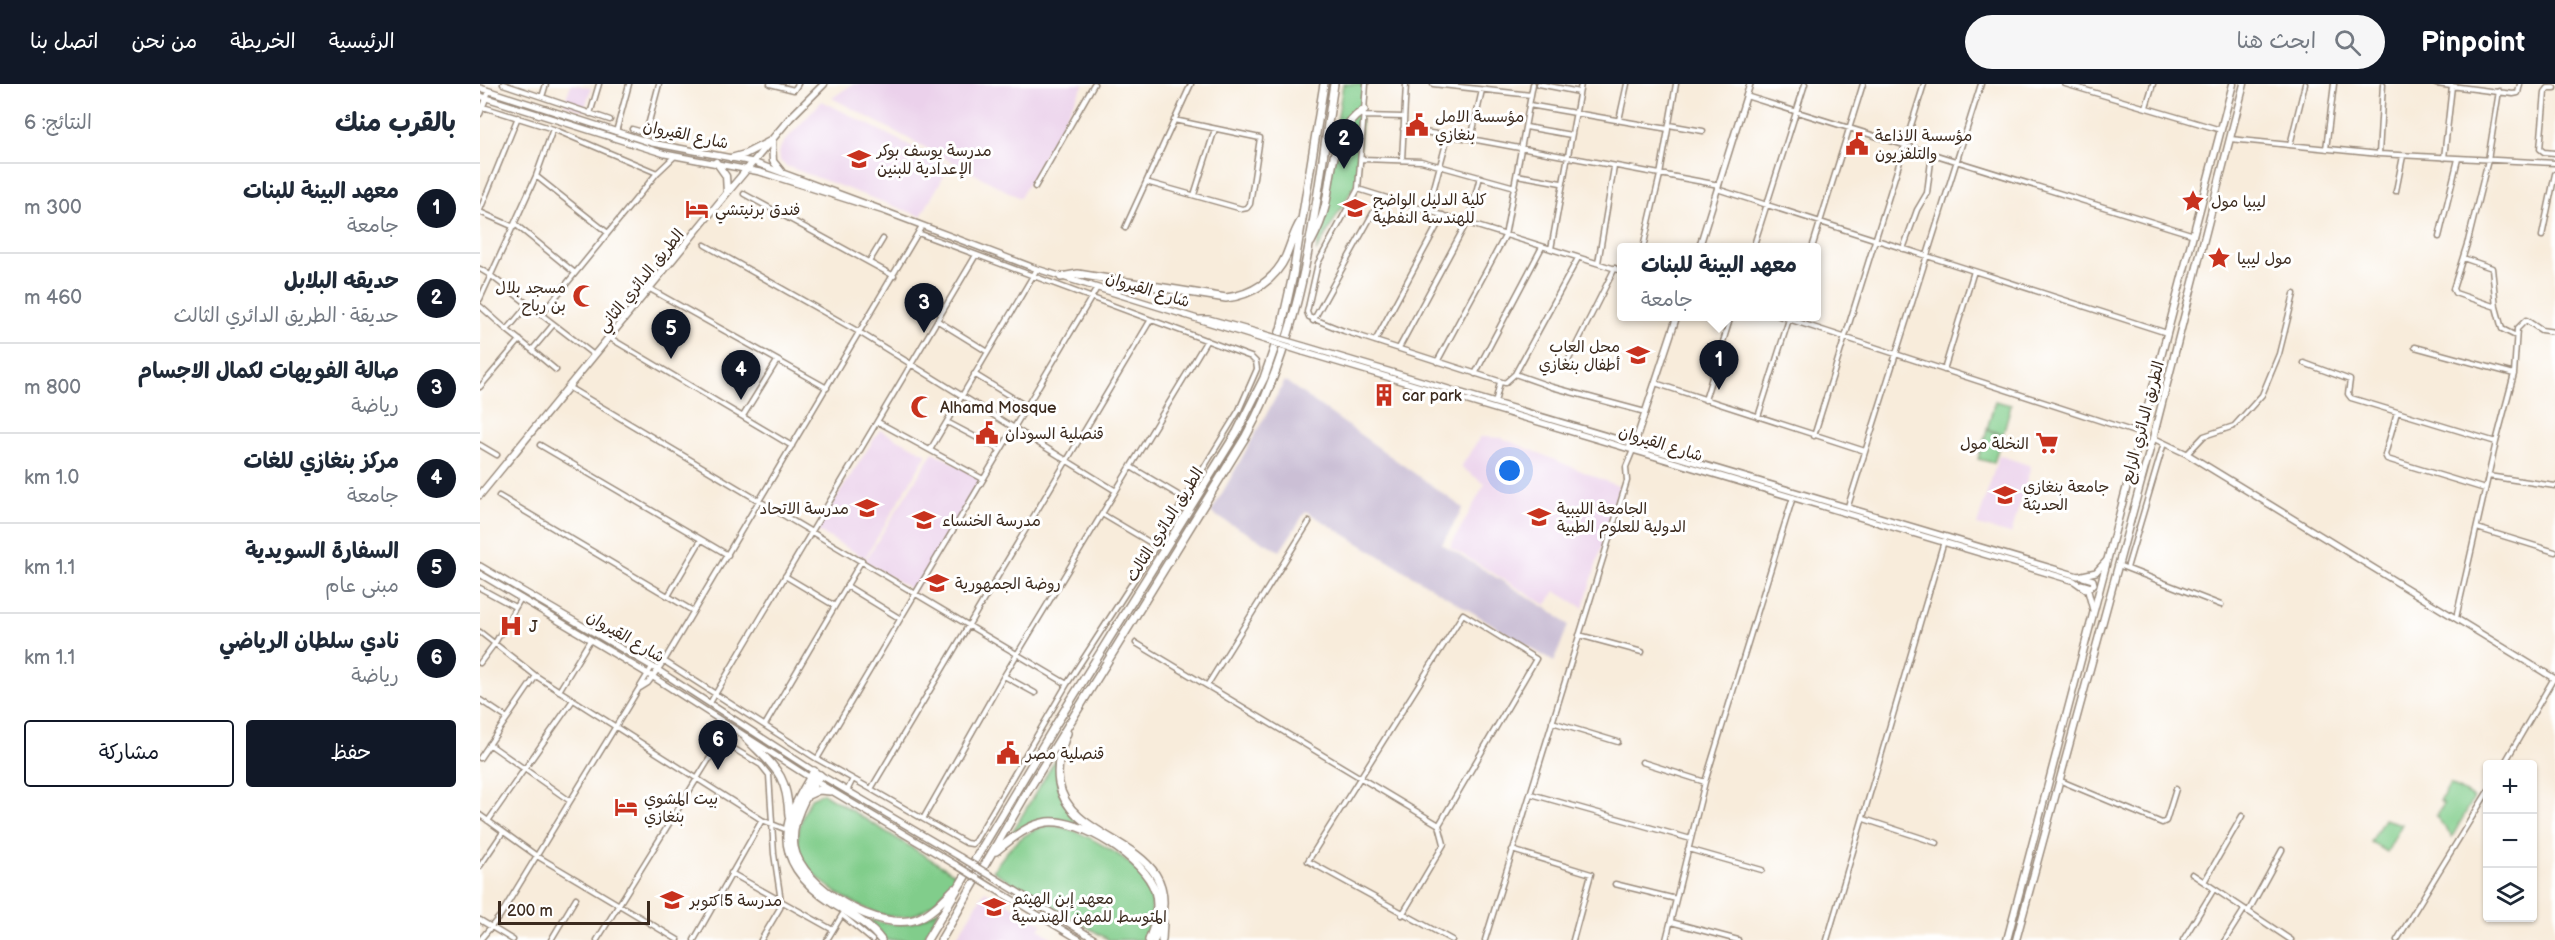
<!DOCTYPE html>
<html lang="ar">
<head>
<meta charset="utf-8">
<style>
	:root { --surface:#fff; --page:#f6f6f7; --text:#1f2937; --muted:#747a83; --line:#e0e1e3; --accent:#111827 }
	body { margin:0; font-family:"Balsamiq Sans","Playpen Sans Arabic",sans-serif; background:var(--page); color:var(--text); direction:rtl }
	.controls { position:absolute; right:18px; bottom:18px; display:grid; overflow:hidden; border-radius:6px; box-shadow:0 2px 4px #0004 }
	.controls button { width:54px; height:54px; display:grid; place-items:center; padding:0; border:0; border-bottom:2px solid var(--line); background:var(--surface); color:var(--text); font:30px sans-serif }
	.scale { position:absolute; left:18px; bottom:15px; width:152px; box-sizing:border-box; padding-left:6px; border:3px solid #3b2a1e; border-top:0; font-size:16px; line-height:21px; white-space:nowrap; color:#3b2a1e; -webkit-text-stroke:4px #fff; paint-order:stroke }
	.you { position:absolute; left:1030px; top:387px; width:21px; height:21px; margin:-15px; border:4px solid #fff; border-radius:50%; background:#1a73e8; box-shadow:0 0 0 9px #1a73e833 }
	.badge { display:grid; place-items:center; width:39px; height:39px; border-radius:50%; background:var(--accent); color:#fff; font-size:20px; font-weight:700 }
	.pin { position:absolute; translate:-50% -50px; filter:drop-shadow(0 2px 3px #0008) }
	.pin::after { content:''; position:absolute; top:32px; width:21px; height:18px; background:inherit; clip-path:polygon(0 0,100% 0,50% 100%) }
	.popup { position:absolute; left:1137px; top:159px; width:204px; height:78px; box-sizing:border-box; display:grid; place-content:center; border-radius:6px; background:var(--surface); filter:drop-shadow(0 2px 4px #0005); font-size:20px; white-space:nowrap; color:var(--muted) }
	.popup b { font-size:22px; color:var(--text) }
	.popup::after { content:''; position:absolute; left:50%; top:100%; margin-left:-12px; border:12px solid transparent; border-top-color:var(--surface) }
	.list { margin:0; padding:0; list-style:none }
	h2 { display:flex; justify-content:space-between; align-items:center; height:78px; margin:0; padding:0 24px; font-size:26px }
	h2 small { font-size:20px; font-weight:400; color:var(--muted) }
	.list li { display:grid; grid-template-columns:39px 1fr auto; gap:18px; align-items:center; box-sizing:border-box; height:90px; padding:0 24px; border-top:2px solid var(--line) }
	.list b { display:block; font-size:22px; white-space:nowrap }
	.list p { margin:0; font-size:20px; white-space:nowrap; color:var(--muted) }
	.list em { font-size:20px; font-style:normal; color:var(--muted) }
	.actions { display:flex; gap:12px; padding:18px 24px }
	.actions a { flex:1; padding:14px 0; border:2px solid var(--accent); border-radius:6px; text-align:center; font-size:21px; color:var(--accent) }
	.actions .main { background:var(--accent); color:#fff }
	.icon { flex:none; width:33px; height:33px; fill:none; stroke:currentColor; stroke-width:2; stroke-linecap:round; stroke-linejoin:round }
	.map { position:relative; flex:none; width:2075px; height:856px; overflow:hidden; direction:ltr }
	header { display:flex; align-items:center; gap:36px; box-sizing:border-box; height:84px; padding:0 30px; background:var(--accent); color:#fff }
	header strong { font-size:28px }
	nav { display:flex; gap:33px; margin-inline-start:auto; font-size:21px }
	.search { width:420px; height:54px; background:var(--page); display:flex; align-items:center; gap:15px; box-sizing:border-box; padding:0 21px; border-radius:33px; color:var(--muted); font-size:22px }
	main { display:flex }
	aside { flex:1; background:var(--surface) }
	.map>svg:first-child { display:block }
	.built { fill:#ebd1eb }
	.industrial { fill:#cbbfd5 }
	.green { fill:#81cd8b; stroke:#5e7c54; stroke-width:1.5 }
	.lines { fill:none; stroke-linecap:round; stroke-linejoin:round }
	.minor-casing { stroke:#9a8b7c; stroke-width:7 }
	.tertiary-casing { stroke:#9a8b7c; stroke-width:8 }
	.secondary-casing { stroke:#9a8b7c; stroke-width:8 }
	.primary-casing { stroke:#9a8b7c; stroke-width:9 }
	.trunk-casing { stroke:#9a8b7c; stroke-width:10 }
	.minor { stroke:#fff; stroke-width:4 }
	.tertiary { stroke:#fff; stroke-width:5 }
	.secondary { stroke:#fff; stroke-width:5 }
	.primary { stroke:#fff; stroke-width:6 }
	.trunk { stroke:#fff; stroke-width:7 }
	.secondary-bridge-casing { stroke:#9a8b7c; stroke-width:8; stroke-linecap:butt }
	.secondary-bridge { stroke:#fff; stroke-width:5 }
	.labels { text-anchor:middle; stroke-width:6; stroke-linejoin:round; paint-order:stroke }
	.poi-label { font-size:16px; fill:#3b2a1e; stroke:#fff; text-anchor:start }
	.street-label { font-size:16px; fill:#3b2a1e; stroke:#fff }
</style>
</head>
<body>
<header>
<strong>Pinpoint</strong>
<div class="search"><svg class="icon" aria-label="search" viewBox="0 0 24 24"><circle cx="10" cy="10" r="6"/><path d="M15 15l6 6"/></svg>ابحث هنا</div>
<nav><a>الرئيسية</a><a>الخريطة</a><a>من نحن</a><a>اتصل بنا</a></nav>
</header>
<main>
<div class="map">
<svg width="2075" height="856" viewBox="0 0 2075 856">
	<rect width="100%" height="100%" fill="#fff"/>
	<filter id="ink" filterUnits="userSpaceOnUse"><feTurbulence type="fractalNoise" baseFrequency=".0167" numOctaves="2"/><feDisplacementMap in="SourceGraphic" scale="12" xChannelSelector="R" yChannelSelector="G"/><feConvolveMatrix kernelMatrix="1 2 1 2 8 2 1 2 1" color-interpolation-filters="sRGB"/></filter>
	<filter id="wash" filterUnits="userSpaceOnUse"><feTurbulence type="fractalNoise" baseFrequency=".008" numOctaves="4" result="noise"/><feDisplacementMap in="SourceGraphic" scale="24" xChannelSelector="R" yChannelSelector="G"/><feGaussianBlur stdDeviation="1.35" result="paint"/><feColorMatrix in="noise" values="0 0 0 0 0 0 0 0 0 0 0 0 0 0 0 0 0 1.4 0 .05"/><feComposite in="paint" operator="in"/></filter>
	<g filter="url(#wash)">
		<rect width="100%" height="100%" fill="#f8ecdb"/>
		<path class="built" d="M91,0L111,4L104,27L84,20Z
			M373,0H604L540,114L352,14Z
			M342,17L466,80L468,85L441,132L306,82L300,77L298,69L303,59Z
			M400,346L447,370L385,474L336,446Z
			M1000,353L1022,354L1140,403L1103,524L1075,507L1066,521L970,463L1005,400L981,383Z
			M453,368L503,395L435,508L385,477Z
			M1519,371L1551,382L1531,450L1497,441Z
			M505,807L563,840L559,845L575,856H475Z"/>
		<path class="industrial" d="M805,297L983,424L962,460L1074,529L1088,541L1074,578L826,427L800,467L731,429Z"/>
		<path class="green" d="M863,0H883L878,95L836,168Z
			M1515,317L1531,321L1523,350L1507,345Z
			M1507,346L1522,351L1514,379L1498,375Z
			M577,673L580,710L606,742C575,731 559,732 531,750Z
			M1970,700L1994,714L1972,753L1956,732L1964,720L1960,717Z
			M343,709L478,792C465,808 451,827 429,832C399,840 332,800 321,772C313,752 322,732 331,714Z
			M1904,735L1922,740L1907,768L1891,758Z
			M568,741C590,743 606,751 624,762C665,785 685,809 663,856H629L513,787C527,765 542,748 568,741Z
			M460,825L442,856H406L390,836C421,843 433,842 460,825Z"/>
	</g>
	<g filter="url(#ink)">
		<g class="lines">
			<g class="minor-casing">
				<path id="minor" d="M23,0L62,13L66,0
					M290,0L314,6L318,0
					M886,0L878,105L838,179L827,228L829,233L864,247L1025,299L1035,290L1098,174
					M953,0L1051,11
					M1059,0L1099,8
					M1585,0L1741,46
					M1956,0L2033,10L2038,9L2040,0
					M2075,4H2068L2065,8L2060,65L2064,68L2075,69
					M2019,7L2008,76L1988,157L1973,205L1975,209L2016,223L2022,245L2036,252
					M1266,12L1714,151
					M62,13L130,36
					M1049,21L1188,45
					M0,22L73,45L177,89
					M1666,23L1673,0
					M0,30L9,7
					M110,30L119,0
					M884,32L923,33
					M1139,36L1147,0
					M1189,41L1223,47
					M1046,43L1091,51
					M152,45L177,52
					M923,45L991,55L1239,101
					M136,48L149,0
					M166,49L179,0
					M991,55L1002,6
					M1750,55L1899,70L2075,79
					M1810,61L1825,0
					M1846,65L1854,0
					M1899,70L1903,0
					M1964,74L1972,2
					M882,75L941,77L1035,103
					M922,76L926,0
					M1037,91L1081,99
					M56,92L128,149
					M666,98L762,125L767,124L770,120L780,54L694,36
					M555,103L614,0
					M878,105L1142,187
					M1237,105L1494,187L1464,286
					M1916,107L1923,72
					M264,110L414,192
					M714,111L735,45
					M0,126L38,33
					M948,126L968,52
					M991,127L1000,93
					M0,128L34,143
					M35,140L95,189
					M645,144L711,0
					M438,149L771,273L776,278L777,285L759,326L676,462L587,600L495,757L492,760L486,759L443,735
					M2062,152L2075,90
					M1959,153L1978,75
					M225,161L379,248L636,407
					M1163,164L1180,91L1196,0
					M1273,164L1325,0
					M1332,164L1383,0
					M1071,165L1101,0
					M1423,165L1437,126L1447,109L1452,69
					M1983,174L2012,184L2016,223
					M389,178L403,155
					M1118,179L1134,83
					M0,185L10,191L114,271
					M1494,187L1687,249
					M170,205L347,304
					M0,215L56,92L73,45
					M48,221L27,246L52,266L73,241
					M0,222L27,246
					M61,231L177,89L195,72
					M1299,232L1661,350
					M458,237L508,268
					M833,237L902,113
					M130,254L312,362
					M895,257L963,131
					M1935,263L2034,290
					M919,264L987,138
					M52,266L76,286
					M957,278L1025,152L1053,0
					M1087,279L1135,184
					M1824,279L1870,296L1868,310L1871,314L2016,358
					M494,290L546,322
					M995,290L1062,163
					M1035,290L1072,303L1165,328
					M1175,299L1385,367
					M0,303L40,256
					M88,303L587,600
					M1225,316L1251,232
					M1015,319L1020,298
					M1917,328L1905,371L1907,375L2005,405
					M263,332L297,277
					M1278,333L1310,232
					M398,338L503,395
					M467,338L520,366
					M1334,352L1444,0
					M0,361L17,371
					M60,361L248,471
					M450,366L557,185
					M1707,370L1724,352L1754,342L1782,311L1799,270L1814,210
					M651,383L705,415
					M2008,392L2075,402
					M19,412L213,527
					M1368,422L1501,0
					M622,430L676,462
					M1997,444L2075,468
					M1638,481L1741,521
					M1647,484L1684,359
					M305,492L355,522
					M367,502L419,534
					M0,504L35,523
					M188,512L221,456
					M1976,534L2016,358L2034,290L2037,245L2046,236L2061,246L2075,248
					M0,548L56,592L282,736L307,746
					M1099,551L1162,568
					M656,559L959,741
					M184,577L337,675L617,204
					M0,579L15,559L41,514
					M524,592L555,609
					M728,600L829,438
					M160,604L168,599L184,577L442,142
					M79,607L110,556
					M0,616L27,634
					M230,619L496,171
					M1072,638L1138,658
					M285,641L382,476
					M241,657L281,681L289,691L294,770L301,817L353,846
					M9,660L90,717
					M0,674L56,592
					M337,675L391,705L670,237
					M1162,678L1225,698
					M2024,680L2074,594
					M1581,697L1682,739L1686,737L1696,705
					M391,705L443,735L524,592L727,256
					M367,707L373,695
					M1051,710L1211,755
					M0,731L57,772L198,856
					M1384,735L1457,759
					M8,737L93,616
					M1208,765L1282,786
					M1032,766L1111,790L1093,856
					M0,782L23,748
					M251,789L301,817L300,824L281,856
					M1712,790L1811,856
					M1724,798L1762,732
					M1135,800L1196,815
					M1768,828L1802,766
					M362,831L392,856
					M922,831L964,760L959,741L1056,575L983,530L828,777L972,856
					M0,836L33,856
					M1191,838L1258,856
					M0,856L20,832L172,583
					M71,856L96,814
					M117,856L249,643
					M214,856L282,736
					M347,856L362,831
					M1005,856L1147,397L1146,383L1153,366
					M1186,856L1225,698L1313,413
					M1347,856L1464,457
					M1703,856L1734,805
					M1745,856L1764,826
					M1917,856L2008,707"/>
			</g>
			<g class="tertiary-casing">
				<path id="tertiary" d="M1673,354L1707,370L2075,595"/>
			</g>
			<g class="secondary-casing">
				<path id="secondary" d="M0,4L172,59L273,78L400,125
					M0,12L185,70L280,88L404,127L557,185L782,255
					M1219,164L1270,0
					M720,235H729L783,250
					M824,262L1598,492L1616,488L1626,477
					M823,268L1594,497L1608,507L1613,526
					M1154,362L1197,232
					M0,482L178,586L332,686L480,773
					M0,490L173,593L335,697L476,781
					M1601,500L1611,503L1614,500L1613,496L1603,493
					M518,796L616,856
					M513,804L600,856"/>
			</g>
			<g class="primary-casing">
				<path id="primary" d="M251,74L265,70L292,56L293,77L301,87
					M236,78L246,92L247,109
					M0,411L247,109L310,34L344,0
					M1527,856L1753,0
					M1536,856L1673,354L1764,0"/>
			</g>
			<g class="trunk-casing">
				<path id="trunk" d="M831,158C837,147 842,135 845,123C853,88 850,47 884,26
					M581,193L598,190L746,214C772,211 795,196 806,172C811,160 814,148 821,137
					M587,649C581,665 576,681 579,699C591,767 718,754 674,856
					M266,654C295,684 307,689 309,732
					M334,687C325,703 314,720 309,737C299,773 325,802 354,820C370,830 389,840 401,856
					M340,691C326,711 310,737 314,763C321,803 401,851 439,834C453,828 464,815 474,805
					M328,711L339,706L350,707
					M516,767C531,755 547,741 567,738C601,734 665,775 675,807C680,823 675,841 669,856
					M447,856L573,645L757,348L784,294L801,245L813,191L844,0
					M461,856L546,710L766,352C826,243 835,121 854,0
					M682,856L683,838"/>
			</g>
			<use href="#minor" class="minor"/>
			<use href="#tertiary" class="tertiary"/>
			<use href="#secondary" class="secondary"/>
			<use href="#primary" class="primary"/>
			<use href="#trunk" class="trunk"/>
			<g class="secondary-bridge-casing">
				<path id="secondary-bridge" d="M783,250L824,262
					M782,255L823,268
					M480,773L518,796
					M476,781L513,804"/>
			</g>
			<use href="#secondary-bridge" class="secondary-bridge"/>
		</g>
	</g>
	<defs>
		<g id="civic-bare" transform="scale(1.8)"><path d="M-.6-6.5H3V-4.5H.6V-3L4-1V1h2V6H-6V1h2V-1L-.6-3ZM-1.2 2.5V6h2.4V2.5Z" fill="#c8321e" stroke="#fff" stroke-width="2.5" paint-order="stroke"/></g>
		<g id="school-bare" transform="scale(1.8)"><path d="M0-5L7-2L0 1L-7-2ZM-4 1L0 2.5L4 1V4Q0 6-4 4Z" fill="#c8321e" stroke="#fff" stroke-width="2.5" paint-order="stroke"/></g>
		<g id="sight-bare" transform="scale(1.8)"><path d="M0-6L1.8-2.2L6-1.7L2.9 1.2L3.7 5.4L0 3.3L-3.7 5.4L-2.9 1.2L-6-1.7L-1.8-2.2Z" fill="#c8321e" stroke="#fff" stroke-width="2.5" paint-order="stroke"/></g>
		<g id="university-bare" transform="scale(1.8)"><path d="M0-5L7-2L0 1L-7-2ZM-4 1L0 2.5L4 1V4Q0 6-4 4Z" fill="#c8321e" stroke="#fff" stroke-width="2.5" paint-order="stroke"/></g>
		<g id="hotel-bare" transform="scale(1.8)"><path d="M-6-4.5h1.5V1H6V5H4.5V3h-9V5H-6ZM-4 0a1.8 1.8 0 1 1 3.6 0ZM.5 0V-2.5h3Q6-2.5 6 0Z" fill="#c8321e" stroke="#fff" stroke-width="2.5" paint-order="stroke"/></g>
		<g id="mosque-bare" transform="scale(1.8)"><path d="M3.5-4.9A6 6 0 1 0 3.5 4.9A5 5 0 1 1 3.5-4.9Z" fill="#c8321e" stroke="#fff" stroke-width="2.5" paint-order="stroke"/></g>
		<g id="building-bare" transform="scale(1.8)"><path d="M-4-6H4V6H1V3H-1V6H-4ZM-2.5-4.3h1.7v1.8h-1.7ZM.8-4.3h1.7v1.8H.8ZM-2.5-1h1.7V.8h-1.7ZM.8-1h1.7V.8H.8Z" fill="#c8321e" stroke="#fff" stroke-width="2.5" paint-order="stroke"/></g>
		<g id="supermarket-bare" transform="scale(1.8)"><path d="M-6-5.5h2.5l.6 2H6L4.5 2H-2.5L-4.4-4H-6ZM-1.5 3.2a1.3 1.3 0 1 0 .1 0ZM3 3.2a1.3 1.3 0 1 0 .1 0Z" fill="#c8321e" stroke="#fff" stroke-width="2.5" paint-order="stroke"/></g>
		<g id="hospital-bare" transform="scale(1.8)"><path d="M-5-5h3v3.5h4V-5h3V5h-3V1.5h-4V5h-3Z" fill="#c8321e" stroke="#fff" stroke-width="2.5" paint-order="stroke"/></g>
	</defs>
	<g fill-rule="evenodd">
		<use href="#civic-bare" x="937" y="41"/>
		<use href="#civic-bare" x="1377" y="60"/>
		<use href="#school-bare" x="379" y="75"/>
		<use href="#sight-bare" x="1713" y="117"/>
		<use href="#university-bare" x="875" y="124"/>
		<use href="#hotel-bare" x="217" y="125"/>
		<use href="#sight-bare" x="1739" y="174"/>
		<use href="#mosque-bare" x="104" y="212"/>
		<use href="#school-bare" x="1158" y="271"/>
		<use href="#building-bare" x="904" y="311"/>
		<use href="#mosque-bare" x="442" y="323"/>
		<use href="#civic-bare" x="507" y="349"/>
		<use href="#supermarket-bare" x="1567" y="359"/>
		<use href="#university-bare" x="1525" y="411"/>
		<use href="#school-bare" x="387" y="424"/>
		<use href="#university-bare" x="1059" y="433"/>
		<use href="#school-bare" x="444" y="436"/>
		<use href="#school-bare" x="457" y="499"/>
		<use href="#hospital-bare" x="31" y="542"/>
		<use href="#civic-bare" x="528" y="669"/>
		<use href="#hotel-bare" x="146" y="723"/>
		<use href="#school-bare" x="192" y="816"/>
		<use href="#school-bare" x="514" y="823"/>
	</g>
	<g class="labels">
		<g class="poi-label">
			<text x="955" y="38">مؤسسة الامل<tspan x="955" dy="18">بنغازي</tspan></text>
			<text x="1395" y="57">مؤسسة الاذاعة<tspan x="1395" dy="18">والتلفزيون</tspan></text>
			<text x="397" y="72">مدرسة يوسف بوكر<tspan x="397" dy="18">الإعدادية للبنين</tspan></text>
			<text x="893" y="121">كلية الدليل الواضح<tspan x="893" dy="18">للهندسة النفطية</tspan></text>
			<text x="1731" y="123">ليبيا مول</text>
			<text x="235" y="131">فندق برنيتشي</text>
			<text x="1757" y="180">مول ليبيا</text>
			<text x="86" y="209" text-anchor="end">مسجد بلال<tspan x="86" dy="18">بن رباح</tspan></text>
			<text x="1140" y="268" text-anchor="end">محل العاب<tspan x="1140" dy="18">أطفال بنغازي</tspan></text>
			<text x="922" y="317">car park</text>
			<text x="460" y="329">Alhamd Mosque</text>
			<text x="525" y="355">قنصلية السودان</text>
			<text x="1549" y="365" text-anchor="end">النخلة مول</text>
			<text x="1543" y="408">جامعة بنغازي<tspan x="1543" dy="18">الحديثة</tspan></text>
			<text x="369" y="430" text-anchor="end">مدرسة الاتحاد</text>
			<text x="1077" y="430">الجامعة الليبية<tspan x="1077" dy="18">الدولية للعلوم الطبية</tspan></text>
			<text x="462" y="442">مدرسة الخنساء</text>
			<text x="475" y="505">روضة الجمهورية</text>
			<text x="49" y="548">J</text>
			<text x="546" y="675">قنصلية مصر</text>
			<text x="164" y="720">بيت المشوي<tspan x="164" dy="18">بنغازي</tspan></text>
			<text x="532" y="820">معهد إبن الهيثم<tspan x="532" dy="18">المتوسط للمهن الهندسية</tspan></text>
			<text x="210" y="822">مدرسة 5اكتوبر</text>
		</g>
		<g class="street-label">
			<text transform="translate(206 50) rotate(12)" y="6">شارع القيروان</text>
			<text transform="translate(160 196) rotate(-51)" y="6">الطريق الدائري الثاني</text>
			<text transform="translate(668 205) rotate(17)" y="6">شارع القيروان</text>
			<text transform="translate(1662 338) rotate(-75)" y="6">الطريق الدائري الرابع</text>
			<text transform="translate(1181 359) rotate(17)" y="6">شارع القيروان</text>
			<text transform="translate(684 440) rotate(-58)" y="6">الطريق الدائري الثالث</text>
			<text transform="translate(146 552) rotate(30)" y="6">شارع القيروان</text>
		</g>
	</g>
</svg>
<div class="controls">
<button>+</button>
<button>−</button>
<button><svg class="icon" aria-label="layers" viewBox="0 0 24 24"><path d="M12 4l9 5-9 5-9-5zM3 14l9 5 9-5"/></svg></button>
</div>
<div class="scale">200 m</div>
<div class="you"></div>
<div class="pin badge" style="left:1239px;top:306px">1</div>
<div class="popup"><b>معهد البينة للبنات</b>جامعة</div>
<div class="pin badge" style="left:864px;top:85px">2</div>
<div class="pin badge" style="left:444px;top:249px">3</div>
<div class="pin badge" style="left:261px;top:316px">4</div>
<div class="pin badge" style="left:191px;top:275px">5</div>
<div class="pin badge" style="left:238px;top:686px">6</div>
</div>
<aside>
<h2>بالقرب منك<small>النتائج: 6</small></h2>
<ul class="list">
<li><span class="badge">1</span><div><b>معهد البينة للبنات</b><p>جامعة</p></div><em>300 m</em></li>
<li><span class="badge">2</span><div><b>حديقه البلابل</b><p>حديقة · الطريق الدائري الثالث</p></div><em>460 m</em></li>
<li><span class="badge">3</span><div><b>صالة الفويهات لكمال الاجسام</b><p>رياضة</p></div><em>800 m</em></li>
<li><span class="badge">4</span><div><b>مركز بنغازي للغات</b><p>جامعة</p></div><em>1.0 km</em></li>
<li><span class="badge">5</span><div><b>السفارة السويدية</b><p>مبنى عام</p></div><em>1.1 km</em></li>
<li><span class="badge">6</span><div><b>نادي سلطان الرياضي</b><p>رياضة</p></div><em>1.1 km</em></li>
</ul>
<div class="actions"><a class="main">حفظ</a><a>مشاركة</a></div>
</aside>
</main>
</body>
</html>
